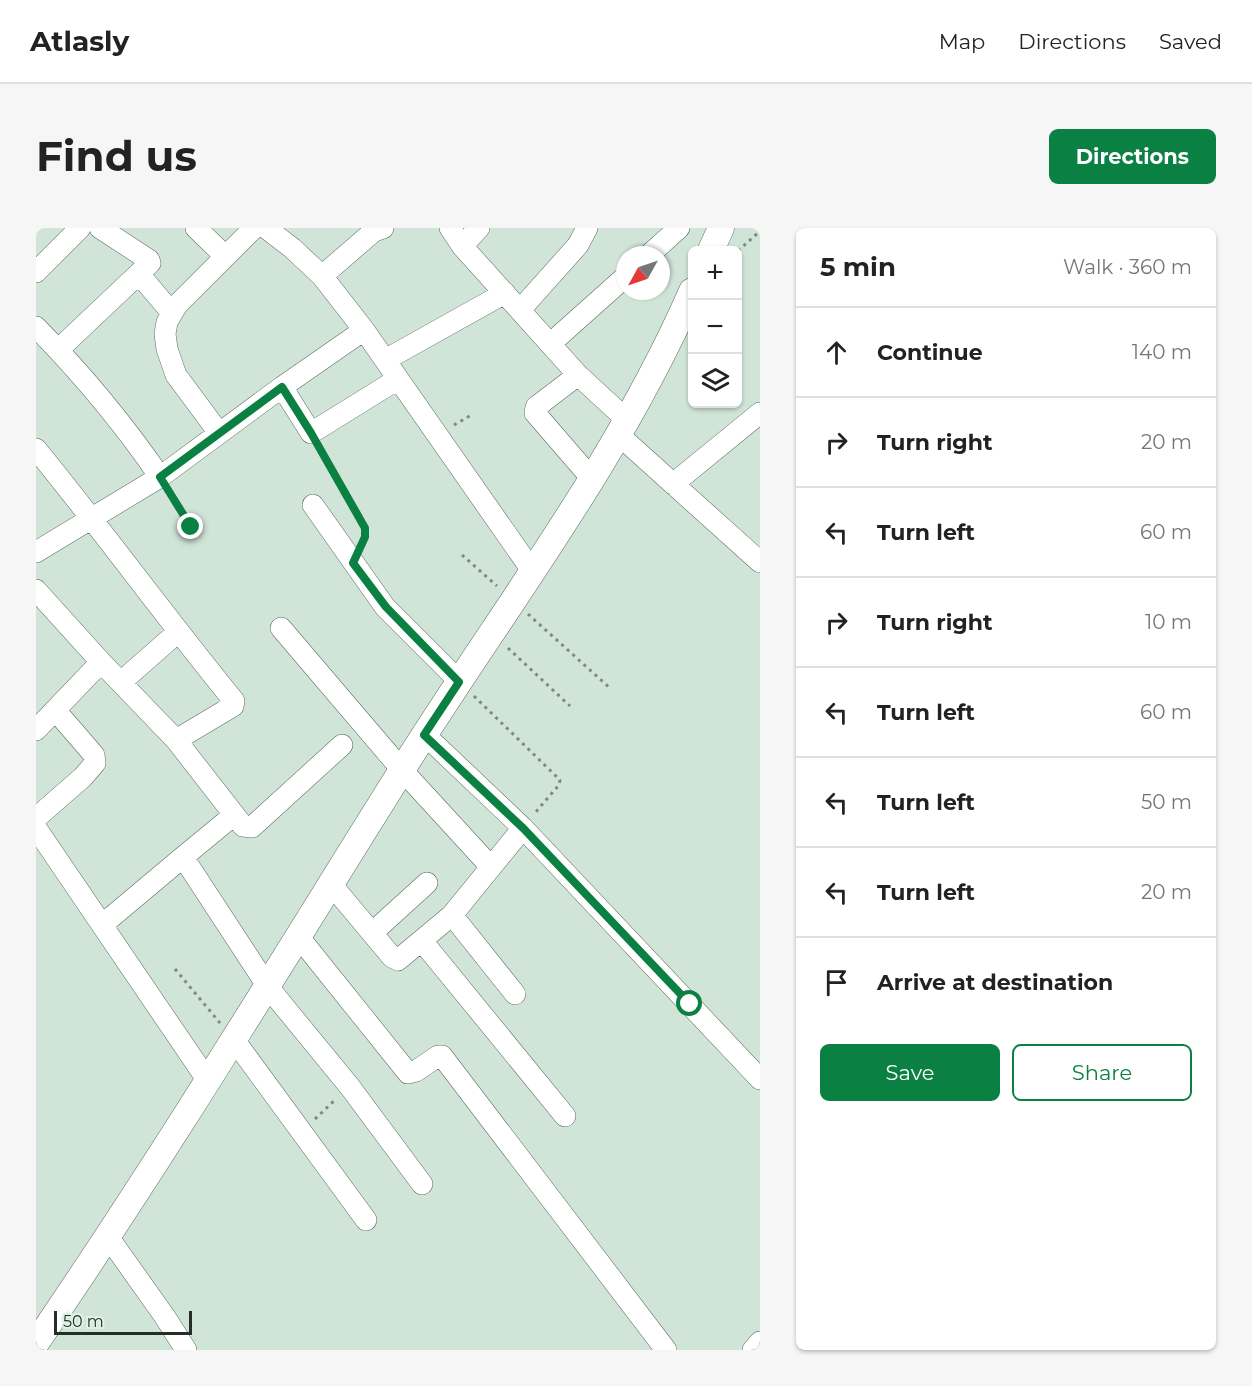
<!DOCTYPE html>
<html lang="en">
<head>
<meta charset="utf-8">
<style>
	:root { --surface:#fff; --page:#f6f6f6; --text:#222; --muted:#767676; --line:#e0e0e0; --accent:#0b8043 }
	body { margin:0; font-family:Montserrat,sans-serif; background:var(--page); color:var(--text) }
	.controls { position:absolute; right:18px; top:18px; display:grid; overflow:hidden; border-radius:9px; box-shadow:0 2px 4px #0004 }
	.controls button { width:54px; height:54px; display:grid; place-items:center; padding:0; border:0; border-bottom:2px solid var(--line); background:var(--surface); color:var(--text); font:30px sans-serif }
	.compass { position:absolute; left:580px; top:18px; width:54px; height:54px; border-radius:50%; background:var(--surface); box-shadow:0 2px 4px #0004; rotate:230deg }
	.scale { position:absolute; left:18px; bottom:15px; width:138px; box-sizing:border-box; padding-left:6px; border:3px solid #262d29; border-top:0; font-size:16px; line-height:21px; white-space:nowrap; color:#262d29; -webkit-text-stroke:4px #def2e5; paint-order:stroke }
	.stop { position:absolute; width:18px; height:18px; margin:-14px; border:4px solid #0b8043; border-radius:50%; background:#fff }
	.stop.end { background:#0b8043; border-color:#fff; box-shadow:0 2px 6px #0008 }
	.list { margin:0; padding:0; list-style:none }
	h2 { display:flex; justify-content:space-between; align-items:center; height:78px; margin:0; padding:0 24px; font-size:26px }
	h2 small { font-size:20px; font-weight:400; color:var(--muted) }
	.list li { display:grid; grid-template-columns:39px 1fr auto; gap:18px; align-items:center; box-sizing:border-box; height:90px; padding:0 24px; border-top:2px solid var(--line) }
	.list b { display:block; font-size:22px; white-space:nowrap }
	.list em { font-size:20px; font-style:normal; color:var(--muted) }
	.actions { display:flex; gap:12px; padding:18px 24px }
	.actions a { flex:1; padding:14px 0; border:2px solid var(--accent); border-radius:9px; text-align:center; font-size:21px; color:var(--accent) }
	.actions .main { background:var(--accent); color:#fff }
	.icon { flex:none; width:33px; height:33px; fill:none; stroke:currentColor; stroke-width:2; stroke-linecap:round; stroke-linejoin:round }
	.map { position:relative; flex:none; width:724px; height:1122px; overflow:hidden; border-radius:9px }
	header { display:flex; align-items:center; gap:36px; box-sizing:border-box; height:84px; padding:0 30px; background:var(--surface); border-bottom:2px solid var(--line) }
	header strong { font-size:28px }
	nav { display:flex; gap:33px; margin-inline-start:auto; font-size:21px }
	.intro { display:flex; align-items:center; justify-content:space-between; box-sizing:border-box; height:144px; padding:0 36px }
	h1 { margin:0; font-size:42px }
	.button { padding:15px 27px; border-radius:9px; background:var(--accent); color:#fff; font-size:21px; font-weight:700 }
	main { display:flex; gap:36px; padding:0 36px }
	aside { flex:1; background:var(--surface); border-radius:9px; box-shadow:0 2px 4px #0004 }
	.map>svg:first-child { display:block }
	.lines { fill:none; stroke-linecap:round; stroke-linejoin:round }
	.minor-casing { stroke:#5a6b61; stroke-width:22 }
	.tertiary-casing { stroke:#5a6b61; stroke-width:27 }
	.path { stroke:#7c8a82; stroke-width:3; stroke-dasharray:3 4.5; stroke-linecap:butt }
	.minor { stroke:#fff; stroke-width:21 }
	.tertiary { stroke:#fff; stroke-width:26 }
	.route { stroke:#0b8043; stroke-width:8 }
</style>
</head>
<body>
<header>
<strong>Atlasly</strong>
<nav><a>Map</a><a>Directions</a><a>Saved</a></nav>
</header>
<div class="intro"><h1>Find us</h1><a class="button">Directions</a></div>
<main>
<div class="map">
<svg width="724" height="1122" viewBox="0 0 724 1122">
	<rect width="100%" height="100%" fill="#d0e5d8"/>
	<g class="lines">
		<g class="minor-casing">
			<path id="minor" d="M160,0L189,28
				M230,0L256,20L286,48L328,102L497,344
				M414,0L426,18L542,147L592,193
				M426,18L443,0
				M613,27L643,0
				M0,44L44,0
				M103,46L135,84
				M286,48L338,3L347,0
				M484,82L542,17L551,0
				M0,99C46,146 87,195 124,249
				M514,116L589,49
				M22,122L114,35L113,32L64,0
				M349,132L469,65
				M542,147L504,176L500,179L499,185L556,251
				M246,159L275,205L362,151
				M183,205L140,147L131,121L129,106L131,94L141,77L218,0
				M584,208L724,334
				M0,221C68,304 130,390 198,473L197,478L140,512
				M637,256L724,185
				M277,277L349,379L424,454
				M0,324L124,249L246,159L328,102
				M0,362L65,434L140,512L207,598L216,599L306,517
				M245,400L366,542L455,639
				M85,454L142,404
				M0,502L65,434
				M389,507L487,600L724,851
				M198,587L147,629L232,759L314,859L386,956
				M0,590L47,549L59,535L58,527L20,483
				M0,600L172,853
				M295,656L356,729L362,732L416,687L487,600
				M416,687L479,766
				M66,697L147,629
				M336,705L391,655
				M262,708L372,845L380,843L402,828H406L630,1122
				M386,713L529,888
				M199,813L330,992
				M73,1010L129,1089L150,1122
				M717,1122L724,1114"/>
		</g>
		<g class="tertiary-casing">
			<path id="tertiary" d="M675,22L685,0
				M0,1115C128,928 245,735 366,542C465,384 581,235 656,63"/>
		</g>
		<path class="path" d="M702,23L724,3
			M418,197L437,186
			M285,222L329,300L330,306L327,315
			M134,265L155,299
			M426,327L461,358
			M492,386L575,461
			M472,420L534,478
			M438,468L524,552L523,557L498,586
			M139,741L184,795
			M279,891L300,871"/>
		<use href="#minor" class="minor"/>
		<use href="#tertiary" class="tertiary"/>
	</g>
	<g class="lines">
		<path class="route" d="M155,299L124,249L246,159L275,205L329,300V309L317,335L350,379L423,454L388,507L487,600L654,776"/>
	</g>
</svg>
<div class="controls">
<button>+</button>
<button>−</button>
<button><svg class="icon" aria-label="layers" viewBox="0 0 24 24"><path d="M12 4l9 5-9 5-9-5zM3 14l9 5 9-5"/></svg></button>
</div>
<svg class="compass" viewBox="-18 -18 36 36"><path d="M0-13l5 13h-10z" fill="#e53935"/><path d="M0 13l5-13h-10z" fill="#767676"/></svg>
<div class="scale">50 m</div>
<div class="stop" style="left:654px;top:776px"></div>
<div class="stop end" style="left:155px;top:299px"></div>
</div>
<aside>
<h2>5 min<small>Walk · 360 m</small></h2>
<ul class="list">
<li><svg class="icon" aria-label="ahead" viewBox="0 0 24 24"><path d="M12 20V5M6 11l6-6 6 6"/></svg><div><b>Continue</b></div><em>140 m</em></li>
<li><svg class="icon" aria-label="right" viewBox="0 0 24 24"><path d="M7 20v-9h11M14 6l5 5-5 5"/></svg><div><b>Turn right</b></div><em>20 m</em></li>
<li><svg class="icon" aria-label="left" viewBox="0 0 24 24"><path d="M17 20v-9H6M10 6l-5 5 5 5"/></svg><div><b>Turn left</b></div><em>60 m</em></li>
<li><svg class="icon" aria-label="right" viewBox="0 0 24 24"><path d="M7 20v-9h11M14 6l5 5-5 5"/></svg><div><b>Turn right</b></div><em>10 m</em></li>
<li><svg class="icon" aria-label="left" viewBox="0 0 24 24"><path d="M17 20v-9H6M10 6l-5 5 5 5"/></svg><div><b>Turn left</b></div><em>60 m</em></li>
<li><svg class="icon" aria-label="left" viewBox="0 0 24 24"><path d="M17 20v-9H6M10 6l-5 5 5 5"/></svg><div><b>Turn left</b></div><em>50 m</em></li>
<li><svg class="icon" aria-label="left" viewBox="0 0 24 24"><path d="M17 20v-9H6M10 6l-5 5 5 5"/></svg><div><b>Turn left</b></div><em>20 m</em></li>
<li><svg class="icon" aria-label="arrive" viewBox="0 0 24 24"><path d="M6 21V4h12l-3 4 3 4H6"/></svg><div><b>Arrive at destination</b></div></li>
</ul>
<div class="actions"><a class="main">Save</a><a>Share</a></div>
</aside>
</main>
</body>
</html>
